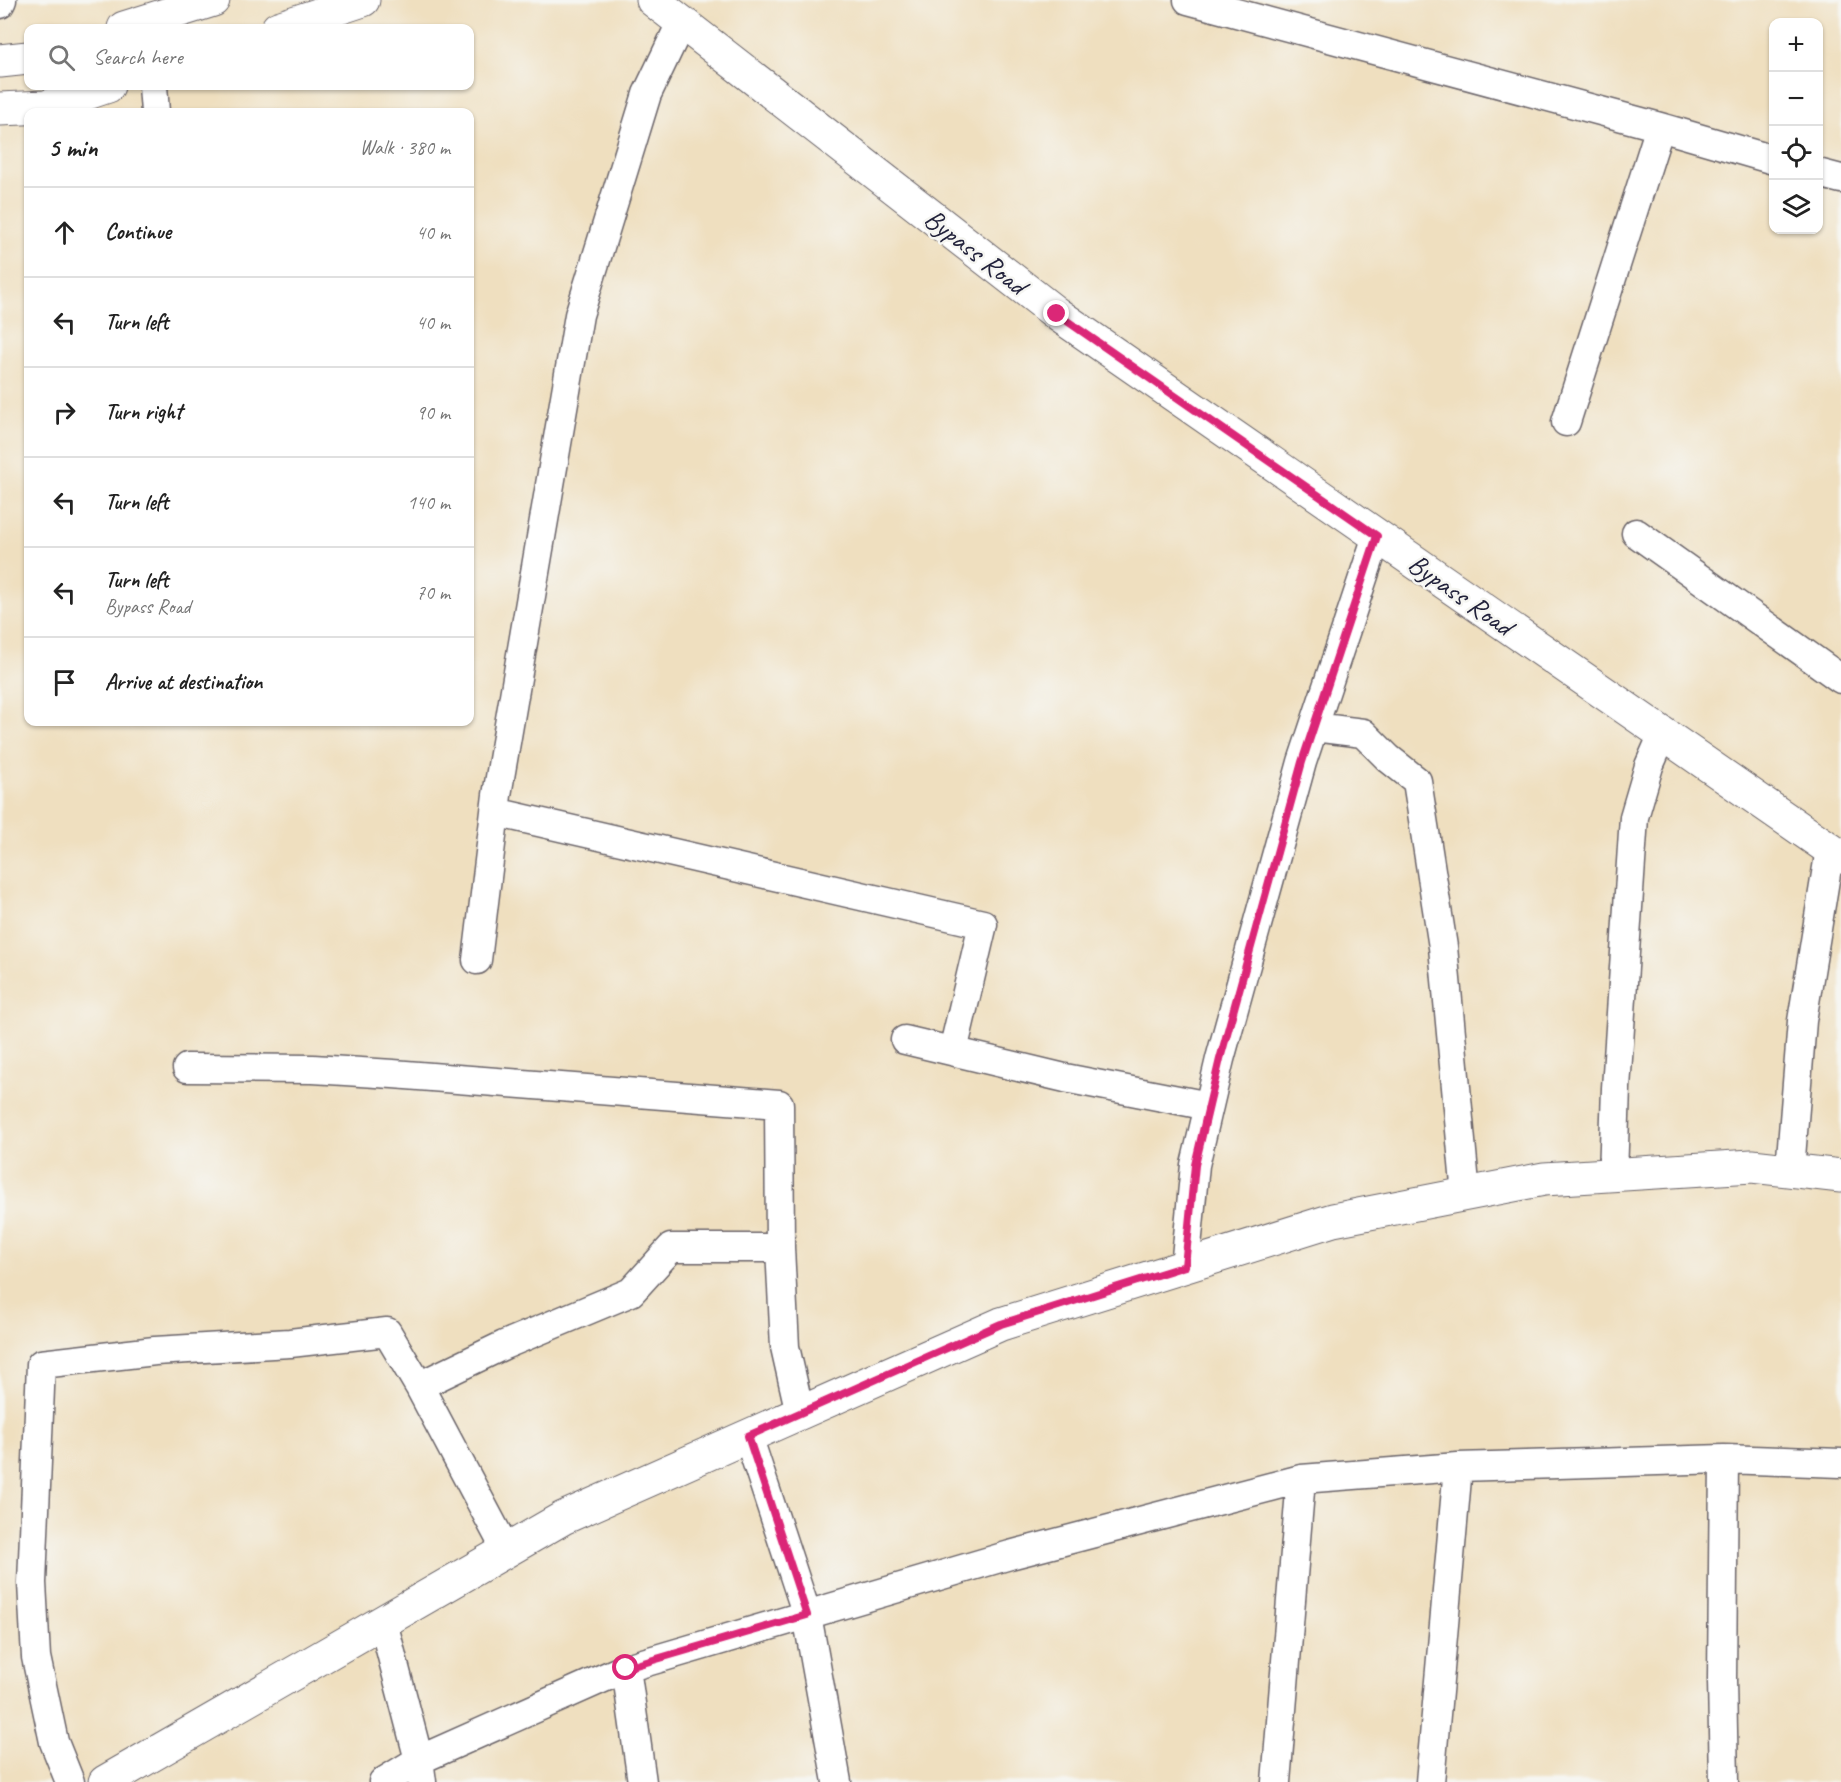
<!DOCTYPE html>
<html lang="en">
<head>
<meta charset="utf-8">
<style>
	:root { --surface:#fff; --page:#f2f2f2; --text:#222; --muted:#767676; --line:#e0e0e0 }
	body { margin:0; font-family:Caveat,sans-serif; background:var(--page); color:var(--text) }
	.controls { position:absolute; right:18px; top:18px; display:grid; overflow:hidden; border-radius:12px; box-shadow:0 2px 4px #0004 }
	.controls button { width:54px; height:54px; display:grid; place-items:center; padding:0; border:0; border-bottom:2px solid var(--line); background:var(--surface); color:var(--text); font:30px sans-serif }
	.stop { position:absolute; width:18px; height:18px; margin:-14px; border:4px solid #db2777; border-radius:50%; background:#fff }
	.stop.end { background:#db2777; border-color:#fff; box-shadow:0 2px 6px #0008 }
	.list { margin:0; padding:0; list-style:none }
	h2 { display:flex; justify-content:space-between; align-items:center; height:78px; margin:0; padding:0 24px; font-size:26px }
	h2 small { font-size:20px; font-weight:400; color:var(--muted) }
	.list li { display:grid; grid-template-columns:39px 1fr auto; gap:18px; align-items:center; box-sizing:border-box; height:90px; padding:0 24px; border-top:2px solid var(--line) }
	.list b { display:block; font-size:22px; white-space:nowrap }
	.list p { margin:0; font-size:20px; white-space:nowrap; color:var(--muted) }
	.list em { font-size:20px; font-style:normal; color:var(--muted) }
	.icon { flex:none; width:33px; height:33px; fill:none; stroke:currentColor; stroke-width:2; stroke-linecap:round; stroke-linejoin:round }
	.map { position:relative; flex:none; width:1841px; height:1782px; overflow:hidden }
	.search { position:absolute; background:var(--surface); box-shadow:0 2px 4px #0004; left:24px; top:24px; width:450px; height:66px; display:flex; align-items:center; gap:15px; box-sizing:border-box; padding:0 21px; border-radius:12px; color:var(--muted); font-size:22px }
	.panel { position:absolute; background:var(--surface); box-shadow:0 2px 4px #0004; left:24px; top:108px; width:450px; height:618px; border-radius:12px }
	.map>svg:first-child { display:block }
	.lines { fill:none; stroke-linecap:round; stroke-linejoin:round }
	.street-casing { stroke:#6a6469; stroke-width:31 }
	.secondary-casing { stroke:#6a6469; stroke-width:35 }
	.primary-casing { stroke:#6a6469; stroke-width:35 }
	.highway-casing { stroke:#6a6469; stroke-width:35 }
	.street { stroke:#fff; stroke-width:28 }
	.secondary { stroke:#fff; stroke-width:33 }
	.primary { stroke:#fff; stroke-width:33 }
	.highway { stroke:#fff; stroke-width:33 }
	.route { stroke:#db2777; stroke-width:8 }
	.labels { text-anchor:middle; stroke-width:5; stroke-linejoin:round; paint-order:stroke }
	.street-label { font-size:28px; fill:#22223b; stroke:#f6f6f2 }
</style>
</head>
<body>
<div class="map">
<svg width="1841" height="1782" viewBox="0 0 1841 1782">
	<rect width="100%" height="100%" fill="#f6f6f2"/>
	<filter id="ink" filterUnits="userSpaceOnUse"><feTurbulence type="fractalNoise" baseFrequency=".0167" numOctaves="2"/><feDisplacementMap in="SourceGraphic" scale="12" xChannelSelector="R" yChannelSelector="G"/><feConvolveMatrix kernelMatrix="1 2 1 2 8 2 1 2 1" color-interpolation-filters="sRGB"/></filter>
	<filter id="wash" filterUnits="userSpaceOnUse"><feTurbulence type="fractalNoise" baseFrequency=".008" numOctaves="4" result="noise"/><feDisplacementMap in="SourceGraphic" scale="24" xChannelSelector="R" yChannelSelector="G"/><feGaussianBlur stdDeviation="1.35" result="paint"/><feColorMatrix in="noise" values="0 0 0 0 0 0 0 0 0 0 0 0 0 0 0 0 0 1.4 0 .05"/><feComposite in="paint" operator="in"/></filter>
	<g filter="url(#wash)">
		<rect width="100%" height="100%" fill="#efdfbf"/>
	</g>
	<g filter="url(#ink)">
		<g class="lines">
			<g class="street-casing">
				<path id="street" d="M1188,0L1660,127L1774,160
					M0,4L2,0
					M153,86L155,112
					M1818,173L1841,179
					M1566,422L1660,127
					M1636,533L1841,679
					M1314,727L1363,733L1388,758L1417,781L1443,947L1466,1195
					M495,812L983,924L953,1051
					M477,960L497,795L579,315L647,94L681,23
					M905,1040L1065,1078L1209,1106
					M187,1068L313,1069L393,1074L779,1104L780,1248
					M1790,1170L1802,1021L1830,849
					M1613,1175L1616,1088L1634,817L1649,766L1663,734
					M1185,1267L1195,1165L1220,1059L1302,762L1377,536
					M419,1386L504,1345L631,1292L671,1248H780L785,1347L800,1413
					M748,1436L807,1615L837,1782
					M1724,1459L1722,1680L1724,1782
					M383,1622L419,1760L422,1782
					M626,1668L642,1782
					M70,1782L54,1742L36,1657L32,1583L41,1364L155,1351L290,1343L387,1332L419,1386L506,1550
					M383,1782L419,1760L626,1668L1010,1555L1301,1479L1458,1467L1724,1459L1841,1463
					M1276,1782L1301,1479
					M1430,1782L1458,1467"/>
			</g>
			<g class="secondary-casing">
				<path id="secondary" d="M105,1782L563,1518L1001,1324L1333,1220L1544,1179L1752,1166L1841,1176"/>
			</g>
			<g class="primary-casing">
				<path id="primary" d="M653,0L1057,314L1841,857"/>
			</g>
			<g class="highway-casing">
				<path id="highway" d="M660,0L662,7
					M124,28L213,0
					M278,28L363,0
					M0,61L28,58
					M0,109L46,107L108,86"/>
			</g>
			<use href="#street" class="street"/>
			<use href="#secondary" class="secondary"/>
			<use href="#primary" class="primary"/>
			<use href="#highway" class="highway"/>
		</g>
	</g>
	<g class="lines" filter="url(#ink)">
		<path class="route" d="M626,1668L807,1615L748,1436L1001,1324L1185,1266L1195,1165L1220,1059L1302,762L1377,536L1057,314"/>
	</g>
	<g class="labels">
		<g class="street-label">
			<text transform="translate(976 251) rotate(38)" y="10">Bypass Road</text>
			<text transform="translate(1461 594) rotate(35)" y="10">Bypass Road</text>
		</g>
	</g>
</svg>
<div class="controls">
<button>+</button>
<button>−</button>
<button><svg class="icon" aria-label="locate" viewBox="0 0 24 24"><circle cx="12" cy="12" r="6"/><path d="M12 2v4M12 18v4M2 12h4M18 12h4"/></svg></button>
<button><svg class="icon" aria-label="layers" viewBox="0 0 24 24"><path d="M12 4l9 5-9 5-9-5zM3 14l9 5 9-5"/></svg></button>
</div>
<div class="stop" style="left:626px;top:1668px"></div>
<div class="stop end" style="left:1057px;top:314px"></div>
<div class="search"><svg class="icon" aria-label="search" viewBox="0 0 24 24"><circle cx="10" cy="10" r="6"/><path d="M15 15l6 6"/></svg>Search here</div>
<section class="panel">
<h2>5 min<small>Walk · 380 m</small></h2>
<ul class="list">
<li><svg class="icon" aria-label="ahead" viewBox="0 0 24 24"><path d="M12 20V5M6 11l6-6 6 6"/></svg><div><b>Continue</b></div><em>40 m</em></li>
<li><svg class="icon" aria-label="left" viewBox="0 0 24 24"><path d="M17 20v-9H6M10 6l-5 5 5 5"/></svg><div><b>Turn left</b></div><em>40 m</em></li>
<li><svg class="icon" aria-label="right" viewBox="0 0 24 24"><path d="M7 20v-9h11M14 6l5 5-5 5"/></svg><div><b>Turn right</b></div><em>90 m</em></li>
<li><svg class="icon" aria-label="left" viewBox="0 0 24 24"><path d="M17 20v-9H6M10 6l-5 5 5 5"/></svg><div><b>Turn left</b></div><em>140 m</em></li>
<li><svg class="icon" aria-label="left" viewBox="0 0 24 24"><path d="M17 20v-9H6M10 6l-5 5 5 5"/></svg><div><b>Turn left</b><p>Bypass Road</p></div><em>70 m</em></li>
<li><svg class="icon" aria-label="arrive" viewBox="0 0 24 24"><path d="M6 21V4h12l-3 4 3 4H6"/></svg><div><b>Arrive at destination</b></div></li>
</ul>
</section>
</div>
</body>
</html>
